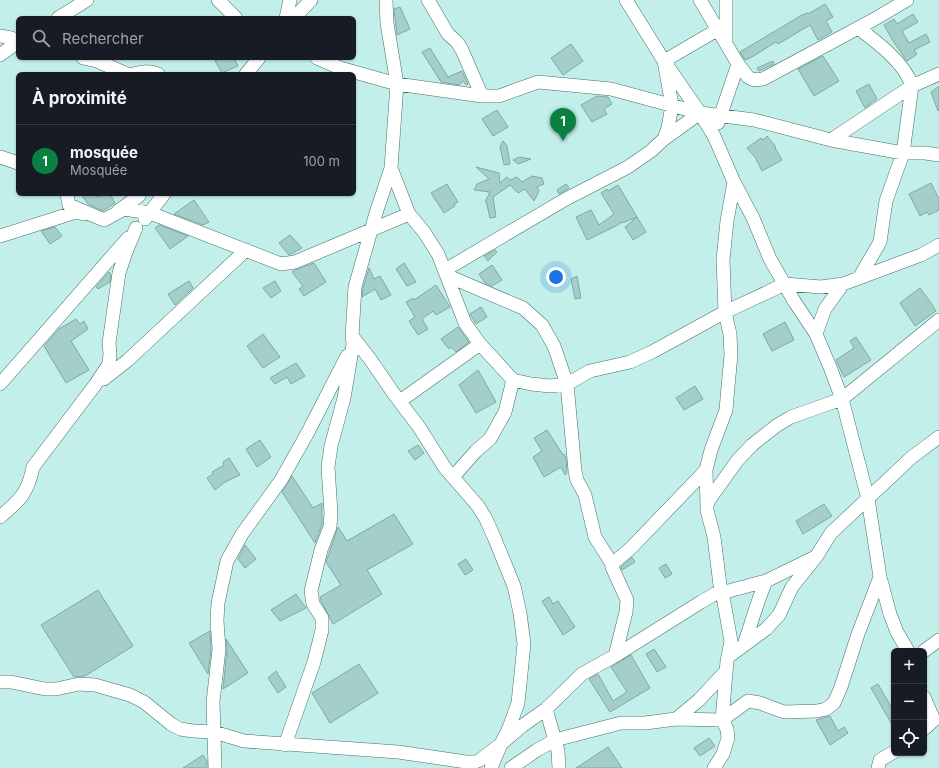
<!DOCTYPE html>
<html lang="fr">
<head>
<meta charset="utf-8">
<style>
	:root { --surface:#171b24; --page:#242831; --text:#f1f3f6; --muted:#9ea1a6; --line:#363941; --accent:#0b8043 }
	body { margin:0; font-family:Inter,sans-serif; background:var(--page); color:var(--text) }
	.controls { position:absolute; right:12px; bottom:12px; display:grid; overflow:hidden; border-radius:6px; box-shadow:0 1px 3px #0004 }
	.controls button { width:36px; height:36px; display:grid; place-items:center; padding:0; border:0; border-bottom:1px solid var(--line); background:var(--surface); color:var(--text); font:20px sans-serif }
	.you { position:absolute; left:556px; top:277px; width:14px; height:14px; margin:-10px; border:3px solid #fff; border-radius:50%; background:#1a73e8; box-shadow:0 0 0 6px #1a73e833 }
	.badge { display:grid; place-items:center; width:26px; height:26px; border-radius:50%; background:var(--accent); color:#fff; font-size:13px; font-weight:700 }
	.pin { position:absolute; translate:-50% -33px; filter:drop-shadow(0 1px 2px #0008) }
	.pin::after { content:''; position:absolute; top:21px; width:14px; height:12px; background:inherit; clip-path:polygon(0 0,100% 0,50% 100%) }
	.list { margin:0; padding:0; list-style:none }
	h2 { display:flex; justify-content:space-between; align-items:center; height:52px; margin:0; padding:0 16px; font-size:17px }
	h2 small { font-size:13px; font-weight:400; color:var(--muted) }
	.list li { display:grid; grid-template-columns:26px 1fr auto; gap:12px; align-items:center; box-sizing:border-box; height:72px; padding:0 16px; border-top:1px solid var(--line) }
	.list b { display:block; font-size:15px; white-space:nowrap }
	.list p { margin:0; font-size:13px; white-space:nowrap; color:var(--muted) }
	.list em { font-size:13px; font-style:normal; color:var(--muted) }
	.icon { flex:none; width:22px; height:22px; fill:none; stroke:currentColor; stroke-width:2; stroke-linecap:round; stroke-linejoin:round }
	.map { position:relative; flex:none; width:939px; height:768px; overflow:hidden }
	.search { position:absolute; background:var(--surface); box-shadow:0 1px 3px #0004; left:16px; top:16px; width:340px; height:44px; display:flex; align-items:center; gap:10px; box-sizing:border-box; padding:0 14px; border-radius:6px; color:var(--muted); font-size:15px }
	.panel { position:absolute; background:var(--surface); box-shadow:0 1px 3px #0004; left:16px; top:72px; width:340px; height:124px; border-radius:6px }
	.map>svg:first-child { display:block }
	.building { fill:#a4ceca; stroke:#7fa9a4 }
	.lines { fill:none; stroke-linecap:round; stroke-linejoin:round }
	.minor-casing { stroke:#476f6b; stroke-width:14 }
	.minor { stroke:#fff; stroke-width:13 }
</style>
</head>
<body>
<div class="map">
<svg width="939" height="768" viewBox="0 0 939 768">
	<rect width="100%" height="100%" fill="#c3efea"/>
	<path class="building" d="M825,4L833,17L826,21L832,32L818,40L810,25L778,44L776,42L752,57L745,60L740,52L802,15L808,13V14Z
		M400,7L410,29L397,35L394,9Z
		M913,14L918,22L902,31L909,43L926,34L930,42L914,50L917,54L907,61L893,41L884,25L894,19L897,24Z
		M571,44L583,61L563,75L551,58Z
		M430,48L448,77L462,71L468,84L466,85L463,81L459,85L441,82L422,52Z
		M823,56L839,81L814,96L798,69Z
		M220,58H234L238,66L222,73L215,61Z
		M773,61L774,64L759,71L757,68Z
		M869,84L877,99L865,108L856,91Z
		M939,86V110L938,111L931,92Z
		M597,96L608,97L612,104L604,109L607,114L592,122L581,105Z
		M497,110L508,127L493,136L482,119Z
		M767,136L776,147L775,148L782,160L762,171L755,157L747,148L761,138L763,140Z
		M503,141L507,146L510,164L504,165L500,147Z
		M519,157L531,159L518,164L513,160Z
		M476,167L499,173L500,183L507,177L510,180L517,177L522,182L532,176L542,178L544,184L537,187L539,191L534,201L525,189L518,193L510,185L493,197L496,217L490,218L486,201L485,202L490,192L474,190L477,184L489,179Z
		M931,183L939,199V210L929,215L927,212L920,216L909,194Z
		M447,184L458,202L454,204L455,206L444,213L431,193Z
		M566,184L569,188L559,194L557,190Z
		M618,185L637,217L622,223V222L616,226L587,240L576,217L591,210L599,225L614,214L601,193L607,189L608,191Z
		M81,194H95L97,197L104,194H110L115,203L103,211L88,204Z
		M194,200L209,222L203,225L174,214Z
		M637,217L646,232L633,240L625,227Z
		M159,225L188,236L170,249L155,228Z
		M55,227L62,236L50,244L41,231Z
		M290,235L302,248L289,255L279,243Z
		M495,250L497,252L488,261L484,256Z
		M314,263L326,282L304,296L299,289L303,286L292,272L295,270Z
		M404,263L416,282L407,286L396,269Z
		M492,265L502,280L492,286L485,283L479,274Z
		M369,268L374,279L380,276L391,295L381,300L375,289L362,297L363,288Z
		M109,272L111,275L110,282L98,289L96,287Z
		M577,276L581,298L575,299L571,279Z
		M189,281L193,288L175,305L168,294Z
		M275,281L281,291L271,298L263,288Z
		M436,285L450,307L436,315L433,311L422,319L428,329L418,335L409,321L415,317L406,302L413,298L414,300Z
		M920,288L931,303L936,311L915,326L900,303Z
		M481,307L487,317L476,324L470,314Z
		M76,319L80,324L84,321L88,329L71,341L89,370L66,383L44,346L59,329Z
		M785,322L794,340L772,351L763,334Z
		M458,327L469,342L456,352L451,347L449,349L441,339Z
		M263,334L280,357L263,368L247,346Z
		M856,337L871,360L844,377L836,360L854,348L850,341Z
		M296,363L305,376L291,384L287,377L275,384L270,378Z
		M478,370L496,402L476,413L459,385Z
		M695,386L703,399L684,410L676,398Z
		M547,430L563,455L564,454L566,458L567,473L565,475L561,467L544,477L533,457L542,451L534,438Z
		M260,440L271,457L257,467L246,449Z
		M418,445L424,453L415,460L408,451Z
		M229,458L240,475L225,482L215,490L207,478L213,474L212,472L224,465L223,462Z
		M292,476L313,508L322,503V525L315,543L282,492Z
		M824,504L832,516L803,534L796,521Z
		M394,514L413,544L367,570L382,594L333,624L321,601L320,597L341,585L326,562L338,527L347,541Z
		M245,545L256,559L245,568L238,559Z
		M632,557L635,562L622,570L621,567Z
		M466,559L473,570L465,575L458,564Z
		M666,564L672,574L665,578L659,568Z
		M98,590L133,646L85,676L74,677L41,625Z
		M296,594L306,608L280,621L271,610Z
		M549,597L553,604L558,601L575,627L563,635L542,601Z
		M210,631L211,649L208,674L189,643Z
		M226,639L248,673L223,689L227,650Z
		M654,649L666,667L657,672L646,654Z
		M631,655L650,688L610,712L589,679L598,674L613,701L627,692L611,667Z
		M359,664L378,693L330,723L312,693Z
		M276,671L286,687L278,693L268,678Z
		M878,684L894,712V728L871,688Z
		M830,716L838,731L844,727L848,733L830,745L816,720Z
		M709,738L715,746L700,756L694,748Z
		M608,747L622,768H576Z
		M203,755L207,761V768H183Z"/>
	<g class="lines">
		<g class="minor-casing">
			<path id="minor" d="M218,0L236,18
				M428,0L448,34L457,42L462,50L482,96
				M626,0L664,61L700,113L714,136L734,182L753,218L770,259L794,301L816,334L830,367L842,399L868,499L880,577L890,614L897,632L908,651
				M700,0L738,64L748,77L754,80L763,79L873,20L907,0
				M58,18L87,0
				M286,18L290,0
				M294,18L311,0
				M858,28C877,42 905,63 912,86L903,153L886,201L880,242L859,278
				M0,36L11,38L18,42L0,55
				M726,43V0
				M83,58L97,61L127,74
				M317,58L340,68L397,84L482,96H499L538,82L611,89L700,113L754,120L831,140L903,153H925L939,155
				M133,74C142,72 150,70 158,74
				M246,74L259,58
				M718,123L738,64
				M664,139L668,128L672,105L664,61L717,30
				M831,140L912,86L939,74
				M0,157L18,163
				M391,168L409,214L424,232L438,254L465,323L480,344L513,380L531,384L550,386L567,384L590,371L630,362L652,352L725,312L785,284L821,287L843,284L921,255L939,245
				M67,194L69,205L104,220L124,209L150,213L281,264L295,262L409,214
				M118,211L139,196V194
				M145,219L164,194
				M0,236L76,212L84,214
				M445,270L566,199L628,167L651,151L664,139L700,113
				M448,276L523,308L542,325L554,346L567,384L575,471L577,480L585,495L595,537L612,564
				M816,334L825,309L843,284
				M104,379L128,360L246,250
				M0,384L128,238
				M400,401L480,344
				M453,477L476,451L490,439L505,412L513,380
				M707,505L706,470L711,450L726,410L728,387L731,355L730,334L725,312L723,260L727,221L734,182
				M0,517C20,500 28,493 33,467L95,385L109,364L110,354L109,343L119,273L126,252L136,228
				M744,645C751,624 757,602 766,581
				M924,651L939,640
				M615,656L626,612L627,600L612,567V564L631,548L706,470
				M728,657L766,629L779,615L792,587L816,557L831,533L912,457L939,437
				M0,682H11L45,689H56L79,684L95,685L130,695L144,702L171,724L180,729L193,731L214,732L244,741L398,752L466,762H475L480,760L501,744L509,728L518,703L524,644L520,613L514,586L494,537L486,519L478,506L445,468L419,427L394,394L370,359L352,336
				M924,697L934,720L924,729
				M546,709L558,751L559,768
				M676,719L722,720L748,701L760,703L784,712L817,711L826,709L834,703L841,687L858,634L880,577
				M285,745L314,662L322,630V618L313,604L311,591L321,550L330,527L331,513L328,467L331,446L344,398L353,344L352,336L355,287L376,213L391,168L397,84L387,23L386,0
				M215,768L213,702L219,649L217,621L218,603L227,561L242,534L281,480L307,434L347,356
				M491,768L501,744L522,726L546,709L582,674L618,654L701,602L715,594L721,593L714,537L707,510V505L709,500L737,461L752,445L776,426L791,417L842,399L939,320
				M511,768L537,750L555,740L621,723H645L676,719L699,700L726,671
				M714,768L723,754L728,738L727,729L722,720L727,661L731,641L723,597L721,593L766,581L813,558
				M878,768L880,760L894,752"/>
		</g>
		<use href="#minor" class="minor"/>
	</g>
</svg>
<div class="controls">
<button>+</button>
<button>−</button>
<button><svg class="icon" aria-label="locate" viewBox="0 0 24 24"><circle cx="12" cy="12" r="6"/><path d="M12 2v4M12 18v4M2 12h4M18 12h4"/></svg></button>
</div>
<div class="you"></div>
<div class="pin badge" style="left:563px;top:141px">1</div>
<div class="search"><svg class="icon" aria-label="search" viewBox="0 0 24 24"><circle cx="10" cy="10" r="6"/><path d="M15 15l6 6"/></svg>Rechercher</div>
<section class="panel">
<h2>À proximité<small></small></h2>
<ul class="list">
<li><span class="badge">1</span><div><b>mosquée</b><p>Mosquée</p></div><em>100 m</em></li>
</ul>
</section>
</div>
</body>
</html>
